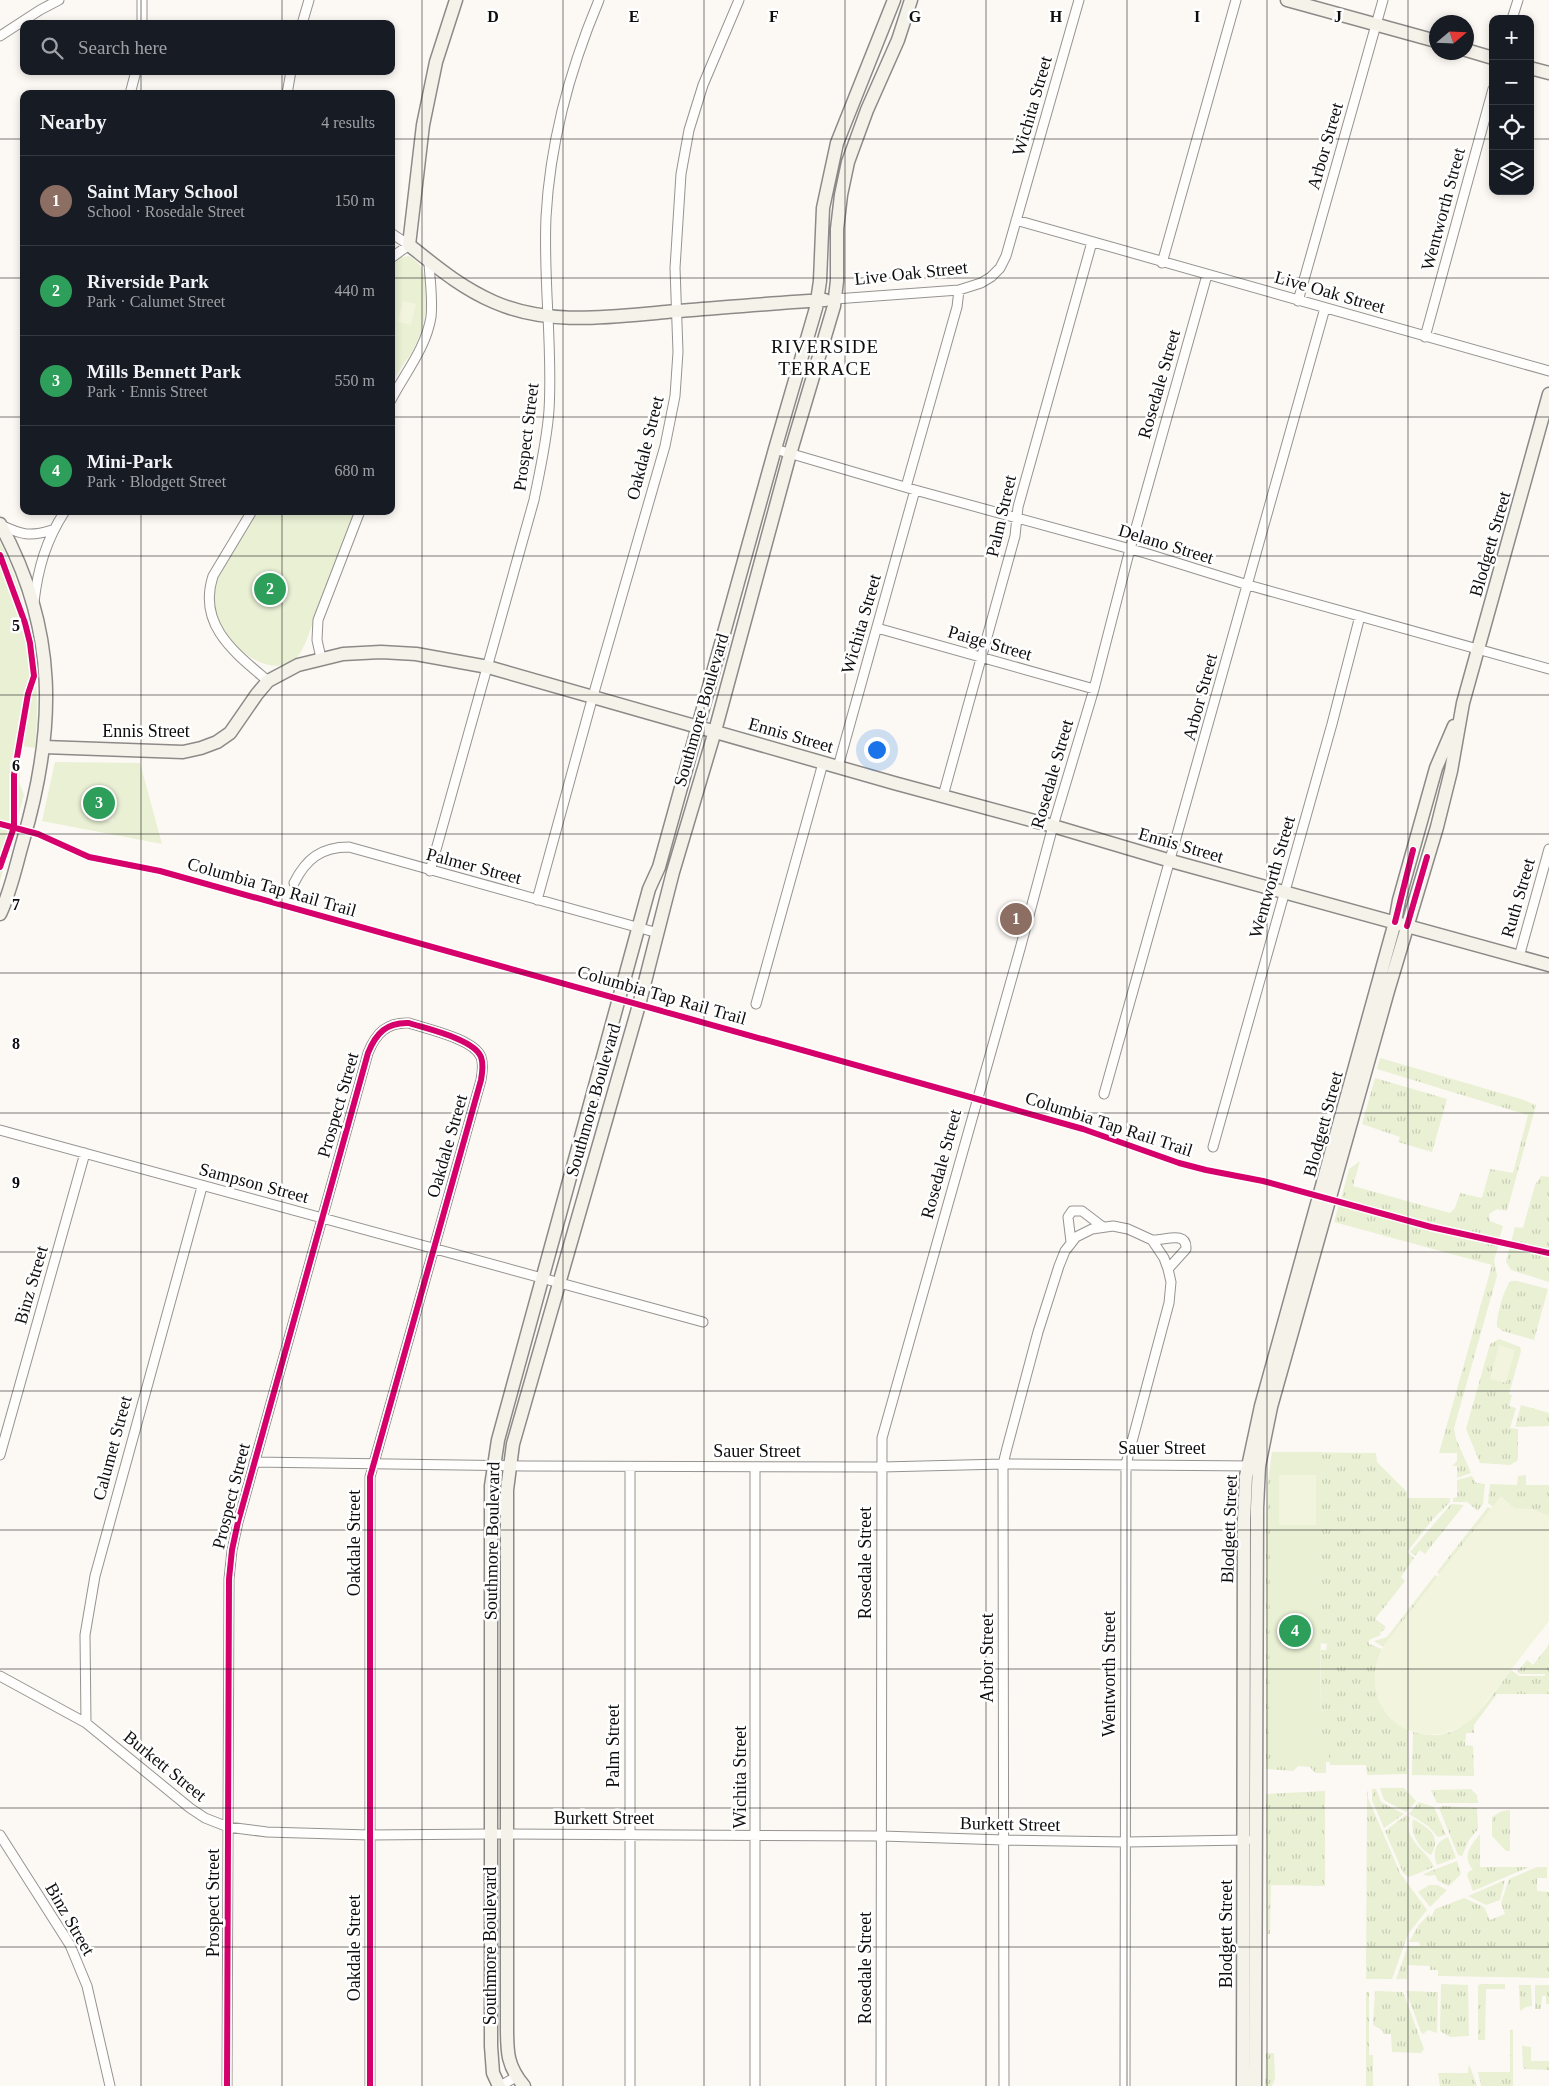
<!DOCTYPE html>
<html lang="en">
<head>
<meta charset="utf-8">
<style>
	:root { --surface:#171b24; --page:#20242c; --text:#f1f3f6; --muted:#9ea1a6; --line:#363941; --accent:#1a73e8 }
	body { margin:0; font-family:"Times New Roman",serif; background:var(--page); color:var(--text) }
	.controls { position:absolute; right:15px; top:15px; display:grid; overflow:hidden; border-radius:10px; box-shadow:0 2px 8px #0003 }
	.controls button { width:45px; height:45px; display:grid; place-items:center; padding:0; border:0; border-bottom:1px solid var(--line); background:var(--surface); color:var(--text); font:25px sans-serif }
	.compass { position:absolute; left:1429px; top:15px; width:45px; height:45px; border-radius:50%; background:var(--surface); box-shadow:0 2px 8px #0003; rotate:71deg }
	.you { position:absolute; left:876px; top:749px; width:18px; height:18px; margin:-12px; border:4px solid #fff; border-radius:50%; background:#1a73e8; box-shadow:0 0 0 8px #1a73e833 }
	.badge { display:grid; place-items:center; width:32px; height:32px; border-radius:50%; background:var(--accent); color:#fff; font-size:16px; font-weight:700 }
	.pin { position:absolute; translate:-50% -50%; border:2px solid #fff; box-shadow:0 1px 5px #0006 }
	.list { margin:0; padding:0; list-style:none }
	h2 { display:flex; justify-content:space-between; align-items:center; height:65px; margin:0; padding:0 20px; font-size:21px }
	h2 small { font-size:16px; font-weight:400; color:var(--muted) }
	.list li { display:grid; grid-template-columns:32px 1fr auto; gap:15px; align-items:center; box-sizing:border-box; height:90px; padding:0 20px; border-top:1px solid var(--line) }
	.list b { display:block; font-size:19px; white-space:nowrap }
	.list p { margin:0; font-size:16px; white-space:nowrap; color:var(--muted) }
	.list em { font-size:16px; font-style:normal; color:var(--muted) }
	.icon { flex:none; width:28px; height:28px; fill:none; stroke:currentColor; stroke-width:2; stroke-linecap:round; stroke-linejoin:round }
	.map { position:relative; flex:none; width:1549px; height:2086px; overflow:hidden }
	.search { position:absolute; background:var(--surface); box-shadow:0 2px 8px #0003; left:20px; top:20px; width:375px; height:55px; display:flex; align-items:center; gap:12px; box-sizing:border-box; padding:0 18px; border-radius:10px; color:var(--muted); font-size:19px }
	.panel { position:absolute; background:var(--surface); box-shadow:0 2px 8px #0003; left:20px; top:90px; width:375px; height:425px; border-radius:10px }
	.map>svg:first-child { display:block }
	.grass { fill:url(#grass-tufts) }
	.park { fill:#e9f0d4 }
	.pitch { fill:#f2f4de }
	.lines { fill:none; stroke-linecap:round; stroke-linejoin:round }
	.street-casing { stroke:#959492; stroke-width:11 }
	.secondary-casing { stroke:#8c8a88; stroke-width:15 }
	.street { stroke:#fffefd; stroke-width:9 }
	.secondary { stroke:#f5f2ea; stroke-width:12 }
	.cycleway-casing { stroke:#fff; stroke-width:9 }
	.cycleway { stroke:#d6006c; stroke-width:6 }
	.grid { fill:none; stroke:#0e0e0e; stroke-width:1; stroke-opacity:0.55 }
	.labels { text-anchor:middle; stroke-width:5; stroke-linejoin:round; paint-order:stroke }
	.street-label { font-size:18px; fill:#0e0e0e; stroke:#fff }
	.neighbourhood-label { font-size:19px; letter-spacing:1px; fill:#0e0e0e; stroke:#fff }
	.grid-label { font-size:16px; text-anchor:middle; font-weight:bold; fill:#0e0e0e; stroke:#fff; stroke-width:5; stroke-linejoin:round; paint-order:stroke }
</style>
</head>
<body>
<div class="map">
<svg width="1549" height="2086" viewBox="0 0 1549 2086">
	<defs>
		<pattern id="grass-tufts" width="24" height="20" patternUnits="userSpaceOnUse" patternTransform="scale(1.25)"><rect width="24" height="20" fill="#e9f0d4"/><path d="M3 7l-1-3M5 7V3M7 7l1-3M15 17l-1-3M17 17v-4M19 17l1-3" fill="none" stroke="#c7cdb5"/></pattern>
	</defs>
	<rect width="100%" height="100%" fill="#fcf9f4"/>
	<path class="grass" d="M1380,1058L1521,1099L1536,1105L1507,1211L1497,1209L1489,1214L1490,1221L1503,1226L1499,1240L1430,1224L1341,1199L1349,1169L1360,1161L1353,1186L1450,1213L1455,1208L1460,1193L1482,1198L1490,1169L1513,1173L1528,1115L1377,1069Z
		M1375,1078L1447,1099L1432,1152L1398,1142L1400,1137L1362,1124Z
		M1541,1176L1549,1177V1251L1511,1242L1515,1227L1523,1228L1535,1185Z
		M1339,1204L1432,1230L1499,1244L1494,1260L1497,1276L1454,1428L1456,1439L1471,1473L1457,1478V1466H1452L1457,1461V1453H1439L1492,1265L1334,1222Z
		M1510,1246L1549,1256V1282L1511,1270L1506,1262Z
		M1511,1281H1517L1548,1289L1534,1340L1503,1331L1497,1327C1496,1317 1504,1288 1511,1281Z
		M1499,1339L1520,1347L1521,1351L1509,1394L1512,1395L1509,1406L1516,1408L1510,1428L1518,1429V1457L1517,1461L1510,1465L1480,1463L1466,1429L1490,1344Z
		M1521,1405L1549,1413V1426L1515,1427Z
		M1272,1452L1376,1453L1377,1462L1407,1492V1498H1450V1502L1433,1519L1407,1552L1414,1558L1401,1577L1405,1581L1375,1619L1385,1626V1629L1380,1633L1381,1635L1369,1640V1644L1382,1649C1367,1680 1376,1715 1408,1730L1407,1774L1367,1775L1366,1765H1330L1329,1759L1313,1733L1319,1723L1320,1718L1321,1650H1326L1327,1644L1320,1643V1473C1312,1460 1293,1461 1279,1463L1276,1468L1272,1576L1279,1601V1661L1272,1672V1688L1278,1701L1279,1724L1282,1730L1293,1738L1310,1735L1326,1762V1773H1315L1310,1767L1298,1766L1293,1771L1266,1769V1536L1268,1481Z
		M1526,1475V1485H1549V1516L1532,1509H1515L1501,1497L1493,1507L1488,1503L1490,1484L1517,1485L1518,1476Z
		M1472,1476L1476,1483L1485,1484L1483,1504L1478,1511L1467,1502H1453V1498L1457,1497V1480Z
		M1451,1504L1464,1505L1425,1554L1420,1550L1415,1556L1410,1552Z
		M1488,1507L1491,1509L1439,1575L1437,1572Z
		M1435,1575L1438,1577L1383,1647L1374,1641L1387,1637Z
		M1549,1645V1694H1497L1474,1725V1733H1466L1465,1745L1473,1746L1474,1776L1412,1775L1413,1731C1460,1750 1487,1701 1511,1670L1519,1676H1545V1674H1520L1517,1672L1527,1660L1533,1665Z
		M1367,1788L1368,1798L1400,1873L1427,1910L1408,1934L1392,1979H1366Z
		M1380,1788H1404L1416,1801L1406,1812L1384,1800Z
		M1372,1789H1376L1381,1802L1404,1814L1384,1828L1372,1800Z
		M1471,1789L1477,1795L1478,1803H1437L1431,1790Z
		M1325,1791V1886L1271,1885L1270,1934H1267L1266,1794Z
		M1419,1802L1434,1807L1446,1835L1438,1837L1428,1826L1409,1814Z
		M1443,1806L1477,1808L1478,1829L1469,1840L1462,1856L1458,1855L1439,1808Z
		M1510,1810V1851H1506L1492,1836V1817L1502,1811Z
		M1406,1815L1410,1818C1402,1840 1427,1850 1434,1867L1409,1877L1403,1873L1385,1831Z
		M1413,1819C1429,1828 1442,1836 1431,1855C1418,1848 1410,1832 1413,1819Z
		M1480,1834V1867H1529L1473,1891L1467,1875L1469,1871L1473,1870C1461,1855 1471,1846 1480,1834Z
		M1448,1837L1456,1858L1437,1865C1432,1853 1435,1842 1448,1837Z
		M1457,1861L1461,1874L1449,1886L1438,1881L1435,1875L1427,1876L1423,1874Z
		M1537,1867H1547V1878H1537V1891L1549,1892V1978L1438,1976V1970H1430V1966L1408,1965L1407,1979H1396L1408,1946H1420L1419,1942H1409L1418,1926L1429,1914L1430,1917L1432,1916L1435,1909L1464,1898L1484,1907L1490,1920L1505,1914L1501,1903L1509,1879Z
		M1505,1880L1500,1900L1486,1905L1468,1896Z
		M1429,1885H1437L1447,1890L1430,1907L1418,1892Z
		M1441,1984L1468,1985L1469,2036L1450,2037L1440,2031Z
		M1480,1984H1505V1989H1486L1485,2040H1478V1986Z
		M1519,1985H1531L1532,2006L1526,2007L1520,2011Z
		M1535,1985H1549V2004H1546V1996H1542L1541,2009H1535Z
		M1375,1991L1403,1992L1424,2049L1421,2053L1392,2052L1391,2034H1384L1383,2031L1373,2025Z
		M1406,1991L1438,1992L1437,2033L1428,2030L1423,2034L1421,2032Z
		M1366,1992H1369V2055H1373V2086H1366Z
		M1510,2030H1513V2086H1481L1478,2072H1510Z
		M1522,2046L1531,2047V2061H1549V2070L1525,2069L1523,2067Z
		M1266,2053H1274L1275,2079L1272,2086H1265Z
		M1469,2064L1477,2086H1440L1438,2073H1468Z"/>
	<path class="park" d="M409,256C412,258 416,261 418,263C433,280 426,324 417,342C410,357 399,370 391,385V264L402,257Z
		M255,511H355L305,644C302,649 299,657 294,660C260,684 209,627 213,593C217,564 240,536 255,511Z
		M0,542C31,607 42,676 35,748L22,746L19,765L21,768L19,782L24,795L0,881Z
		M55,762L140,763L162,844L42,821Z
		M1272,1452H1322L1320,1741L1332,1762H1292L1269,1739L1270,1522Z"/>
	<path class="pitch" d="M403,301L416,304L411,325L398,322Z
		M90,803L116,809L113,822L87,816Z
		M1499,1345L1515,1350L1506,1383L1490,1379Z
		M1279,1475H1316V1525H1279Z
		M1500,1497L1515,1508L1532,1509L1549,1516V1621L1475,1716C1420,1767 1345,1705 1387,1641Z"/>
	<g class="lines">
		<g class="street-casing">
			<path id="street" d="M1512,19L1518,0
				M142,24V0
				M302,24L309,0
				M0,36L40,10L59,0
				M130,94L136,71
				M287,94L291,71
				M1016,220L1549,371
				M391,233L409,245L391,258
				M1162,263L1236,0
				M835,299L959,290L981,283L991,277L1000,268L1006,256L1079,0
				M1298,301L1383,0
				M1425,337L1493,89
				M391,400C405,373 426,348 431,317C433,300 430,281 429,263
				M775,449L915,490L1145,553L1248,585L1549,669
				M906,487L957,307L959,290
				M252,511L213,576C197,625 235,653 268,681
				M1,525C22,535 30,537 52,530
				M34,602C38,568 46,540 65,511
				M877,628L1094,689
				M321,658L317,640L318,620L360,511
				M838,767L915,490
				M943,796L1015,536L1018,507L1092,242
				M430,871L534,500C540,470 547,440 549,410C553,346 543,281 546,217C550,142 570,69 599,0
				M294,883C306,859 321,847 349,847L658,933
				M537,900L593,696L665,446L675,396L678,352L675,268L681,174L689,130L703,85L739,0
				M1519,957L1549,849
				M756,1004L823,763
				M1104,1094L1325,308
				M0,1130L703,1322
				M1213,1147L1332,724L1360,616
				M1152,1240C1164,1241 1187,1230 1186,1249L1168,1269
				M1071,1242L1068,1217L1072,1211H1082L1103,1227
				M0,1455L85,1153
				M254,1462L524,1466L882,1467L1003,1464L1252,1466
				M630,1467V2086
				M755,1467V2086
				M0,1676L86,1723L190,1808L205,1818L228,1827L267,1832L369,1835L490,1834L882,1836L1004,1840L1126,1842L1247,1840
				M86,1723L85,1635L95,1576L202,1187
				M0,1835L70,1945L87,1986L110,2086
				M227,2086L229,1579L232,1550L238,1522L368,1053C376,1033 387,1022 409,1023C427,1029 474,1039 481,1057C484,1065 482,1073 481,1080L370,1477V2086
				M500,2086L516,2077
				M881,2086L882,1438L1020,949L1053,826L1094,689L1130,549L1207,275
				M1004,2086L1003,1464L1007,1448L1038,1332L1059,1266L1065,1251L1076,1237L1092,1229L1113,1226L1128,1229L1152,1240L1164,1258L1168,1269L1171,1282L1169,1303L1126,1464L1125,2086"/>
		</g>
		<g class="secondary-casing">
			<path id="secondary" d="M456,0L436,62L423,125L409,245C437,267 460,287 494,302C549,326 608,317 666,312C719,308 772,303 825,300
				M1287,0L1436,41
				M1466,50L1493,58
				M1530,68L1549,73
				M0,524C58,630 56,728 23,841C16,865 11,891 0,914
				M44,747L183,752L201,748L217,742L230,733L257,694L268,681L298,665L343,654L381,652L416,654L488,667L894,783L1053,826L1171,861L1549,965
				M499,2086L493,2073L491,2046V1486L498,1440L649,889L659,867L775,449L816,308L820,281L823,208L837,143L894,0
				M524,2086C507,2066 507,2052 507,2027V1490L513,1444L639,1005L673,872L715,731L790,454L834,306L837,281V229L841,195L848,162L867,110L898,40L911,0
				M1243,2086L1244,1520L1246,1476L1261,1406L1395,922L1399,900L1436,768L1454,726
				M1255,2086L1257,1508L1259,1466L1271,1407L1388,991L1437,827L1451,771L1463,703L1549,394"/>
		</g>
		<use href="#street" class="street"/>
		<use href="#secondary" class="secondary"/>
		<g class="cycleway-casing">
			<path id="cycleway" d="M0,555L25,623L30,643L34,676L28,694L14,775V827L0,867
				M0,824L38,834L89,857L160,871L970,1097L1083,1129L1179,1163L1206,1170L1263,1181L1431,1227L1549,1253
				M1395,922L1413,850
				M1407,926L1427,857
				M227,2086L229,1579L232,1550L238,1522L368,1053C376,1033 387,1022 409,1023C427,1029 474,1039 481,1057C484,1065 482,1073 481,1080L370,1477V2086"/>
		</g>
		<use href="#cycleway" class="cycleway"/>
	</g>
	<path class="grid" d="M141,0V24M282,0V24M422,0V2086M563,0V2086M704,0V2086M845,0V2086M986,0V2086M1127,0V2086M1267,0V2086M1408,0V2086M141,71V94M282,71V94M0,139H24M391,139H1493M1530,139H1549M0,278H24M391,278H1549M0,417H24M391,417H1549M141,511V2086M282,511V2086M0,556H1549M0,695H1549M0,834H1549M0,973H1549M0,1113H1549M0,1252H1549M0,1391H1549M0,1530H1549M0,1669H1549M0,1808H1549M0,1947H1549"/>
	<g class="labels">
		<g class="street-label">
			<text transform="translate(1032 106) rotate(-74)" y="6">Wichita Street</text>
			<text transform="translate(1325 146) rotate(-74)" y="6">Arbor Street</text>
			<text transform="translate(1443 209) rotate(-75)" y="6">Wentworth Street</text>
			<text transform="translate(911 273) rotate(-6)" y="6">Live Oak Street</text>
			<text transform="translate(1330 292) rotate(16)" y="6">Live Oak Street</text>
			<text transform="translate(1159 384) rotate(-74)" y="6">Rosedale Street</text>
			<text transform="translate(526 437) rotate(-83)" y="6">Prospect Street</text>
			<text transform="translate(645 448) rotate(-76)" y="6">Oakdale Street</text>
			<text transform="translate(1001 516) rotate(-77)" y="6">Palm Street</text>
			<text transform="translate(1166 544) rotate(17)" y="6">Delano Street</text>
			<text transform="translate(1490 544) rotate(-74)" y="6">Blodgett Street</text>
			<text transform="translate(861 624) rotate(-74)" y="6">Wichita Street</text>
			<text transform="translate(990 643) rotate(16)" y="6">Paige Street</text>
			<text transform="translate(1200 697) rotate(-75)" y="6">Arbor Street</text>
			<text transform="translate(701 710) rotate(-74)" y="6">Southmore Boulevard</text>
			<text x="146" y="737">Ennis Street</text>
			<text transform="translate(791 735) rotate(16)" y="6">Ennis Street</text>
			<text transform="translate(1052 774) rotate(-74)" y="6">Rosedale Street</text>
			<text transform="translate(1181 845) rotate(16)" y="6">Ennis Street</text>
			<text transform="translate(474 866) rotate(15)" y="6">Palmer Street</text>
			<text transform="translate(1272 877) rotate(-74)" y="6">Wentworth Street</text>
			<text transform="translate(272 887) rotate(16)" y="6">Columbia Tap Rail Trail</text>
			<text transform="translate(1518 898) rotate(-74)" y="6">Ruth Street</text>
			<text transform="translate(662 995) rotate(16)" y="6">Columbia Tap Rail Trail</text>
			<text transform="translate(593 1100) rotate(-74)" y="6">Southmore Boulevard</text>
			<text transform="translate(338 1105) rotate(-74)" y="6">Prospect Street</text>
			<text transform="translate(1109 1124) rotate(18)" y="6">Columbia Tap Rail Trail</text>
			<text transform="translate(1323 1124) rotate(-75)" y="6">Blodgett Street</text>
			<text transform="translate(447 1146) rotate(-74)" y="6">Oakdale Street</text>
			<text transform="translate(941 1164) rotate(-75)" y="6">Rosedale Street</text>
			<text transform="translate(254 1183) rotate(15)" y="6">Sampson Street</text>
			<text transform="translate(31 1285) rotate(-74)" y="6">Binz Street</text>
			<text transform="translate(112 1448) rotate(-75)" y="6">Calumet Street</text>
			<text x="1162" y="1454">Sauer Street</text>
			<text x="757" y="1457">Sauer Street</text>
			<text transform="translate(231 1496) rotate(-76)" y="6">Prospect Street</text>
			<text transform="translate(1229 1529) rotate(-88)" y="6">Blodgett Street</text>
			<text transform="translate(492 1541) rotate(-89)" y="6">Southmore Boulevard</text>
			<text transform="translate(354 1543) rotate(-90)" y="6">Oakdale Street</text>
			<text transform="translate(865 1563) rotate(-90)" y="6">Rosedale Street</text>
			<text transform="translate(987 1658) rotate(-90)" y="6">Arbor Street</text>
			<text transform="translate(1109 1674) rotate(-90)" y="6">Wentworth Street</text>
			<text transform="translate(613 1746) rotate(-90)" y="6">Palm Street</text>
			<text transform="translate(165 1766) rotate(39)" y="6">Burkett Street</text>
			<text transform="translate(740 1777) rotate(-90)" y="6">Wichita Street</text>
			<text x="604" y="1824">Burkett Street</text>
			<text transform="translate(1010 1824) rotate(1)" y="6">Burkett Street</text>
			<text transform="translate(213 1903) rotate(-90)" y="6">Prospect Street</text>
			<text transform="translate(70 1919) rotate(60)" y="6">Binz Street</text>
			<text transform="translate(1226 1934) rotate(-90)" y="6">Blodgett Street</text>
			<text transform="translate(490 1946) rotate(-90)" y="6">Southmore Boulevard</text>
			<text transform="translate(354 1948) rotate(-90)" y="6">Oakdale Street</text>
			<text transform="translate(865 1968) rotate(-90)" y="6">Rosedale Street</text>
		</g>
		<g class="neighbourhood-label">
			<text x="825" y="353">RIVERSIDE<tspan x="825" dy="22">TERRACE</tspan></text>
		</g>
	</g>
	<g class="grid-label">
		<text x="493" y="22">D</text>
		<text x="634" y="22">E</text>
		<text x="774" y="22">F</text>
		<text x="915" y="22">G</text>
		<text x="1056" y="22">H</text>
		<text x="1197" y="22">I</text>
		<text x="1338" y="22">J</text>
		<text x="16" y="631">5</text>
		<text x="16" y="771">6</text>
		<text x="16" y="910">7</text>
		<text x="16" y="1049">8</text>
		<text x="16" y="1188">9</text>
	</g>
</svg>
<div class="controls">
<button>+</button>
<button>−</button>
<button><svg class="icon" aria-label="locate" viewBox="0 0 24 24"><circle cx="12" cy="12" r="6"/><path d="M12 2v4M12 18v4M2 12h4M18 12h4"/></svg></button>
<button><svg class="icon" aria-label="layers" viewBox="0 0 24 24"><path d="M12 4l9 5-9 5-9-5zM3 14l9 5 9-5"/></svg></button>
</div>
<svg class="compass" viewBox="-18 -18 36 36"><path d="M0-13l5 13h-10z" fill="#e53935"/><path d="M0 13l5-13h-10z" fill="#9ea1a6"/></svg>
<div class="you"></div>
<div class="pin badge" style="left:1016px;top:919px;background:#8d6e63">1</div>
<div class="pin badge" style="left:270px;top:589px;background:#2e9e5b">2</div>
<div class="pin badge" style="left:99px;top:803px;background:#2e9e5b">3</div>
<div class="pin badge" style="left:1295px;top:1631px;background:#2e9e5b">4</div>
<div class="search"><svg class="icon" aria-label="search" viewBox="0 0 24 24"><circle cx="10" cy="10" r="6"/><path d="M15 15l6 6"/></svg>Search here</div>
<section class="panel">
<h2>Nearby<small>4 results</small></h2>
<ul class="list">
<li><span class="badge" style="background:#8d6e63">1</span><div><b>Saint Mary School</b><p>School · Rosedale Street</p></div><em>150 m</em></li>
<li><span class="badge" style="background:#2e9e5b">2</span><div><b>Riverside Park</b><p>Park · Calumet Street</p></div><em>440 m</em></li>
<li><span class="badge" style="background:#2e9e5b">3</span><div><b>Mills Bennett Park</b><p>Park · Ennis Street</p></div><em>550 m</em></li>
<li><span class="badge" style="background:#2e9e5b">4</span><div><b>Mini-Park</b><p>Park · Blodgett Street</p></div><em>680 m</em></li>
</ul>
</section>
</div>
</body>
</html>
